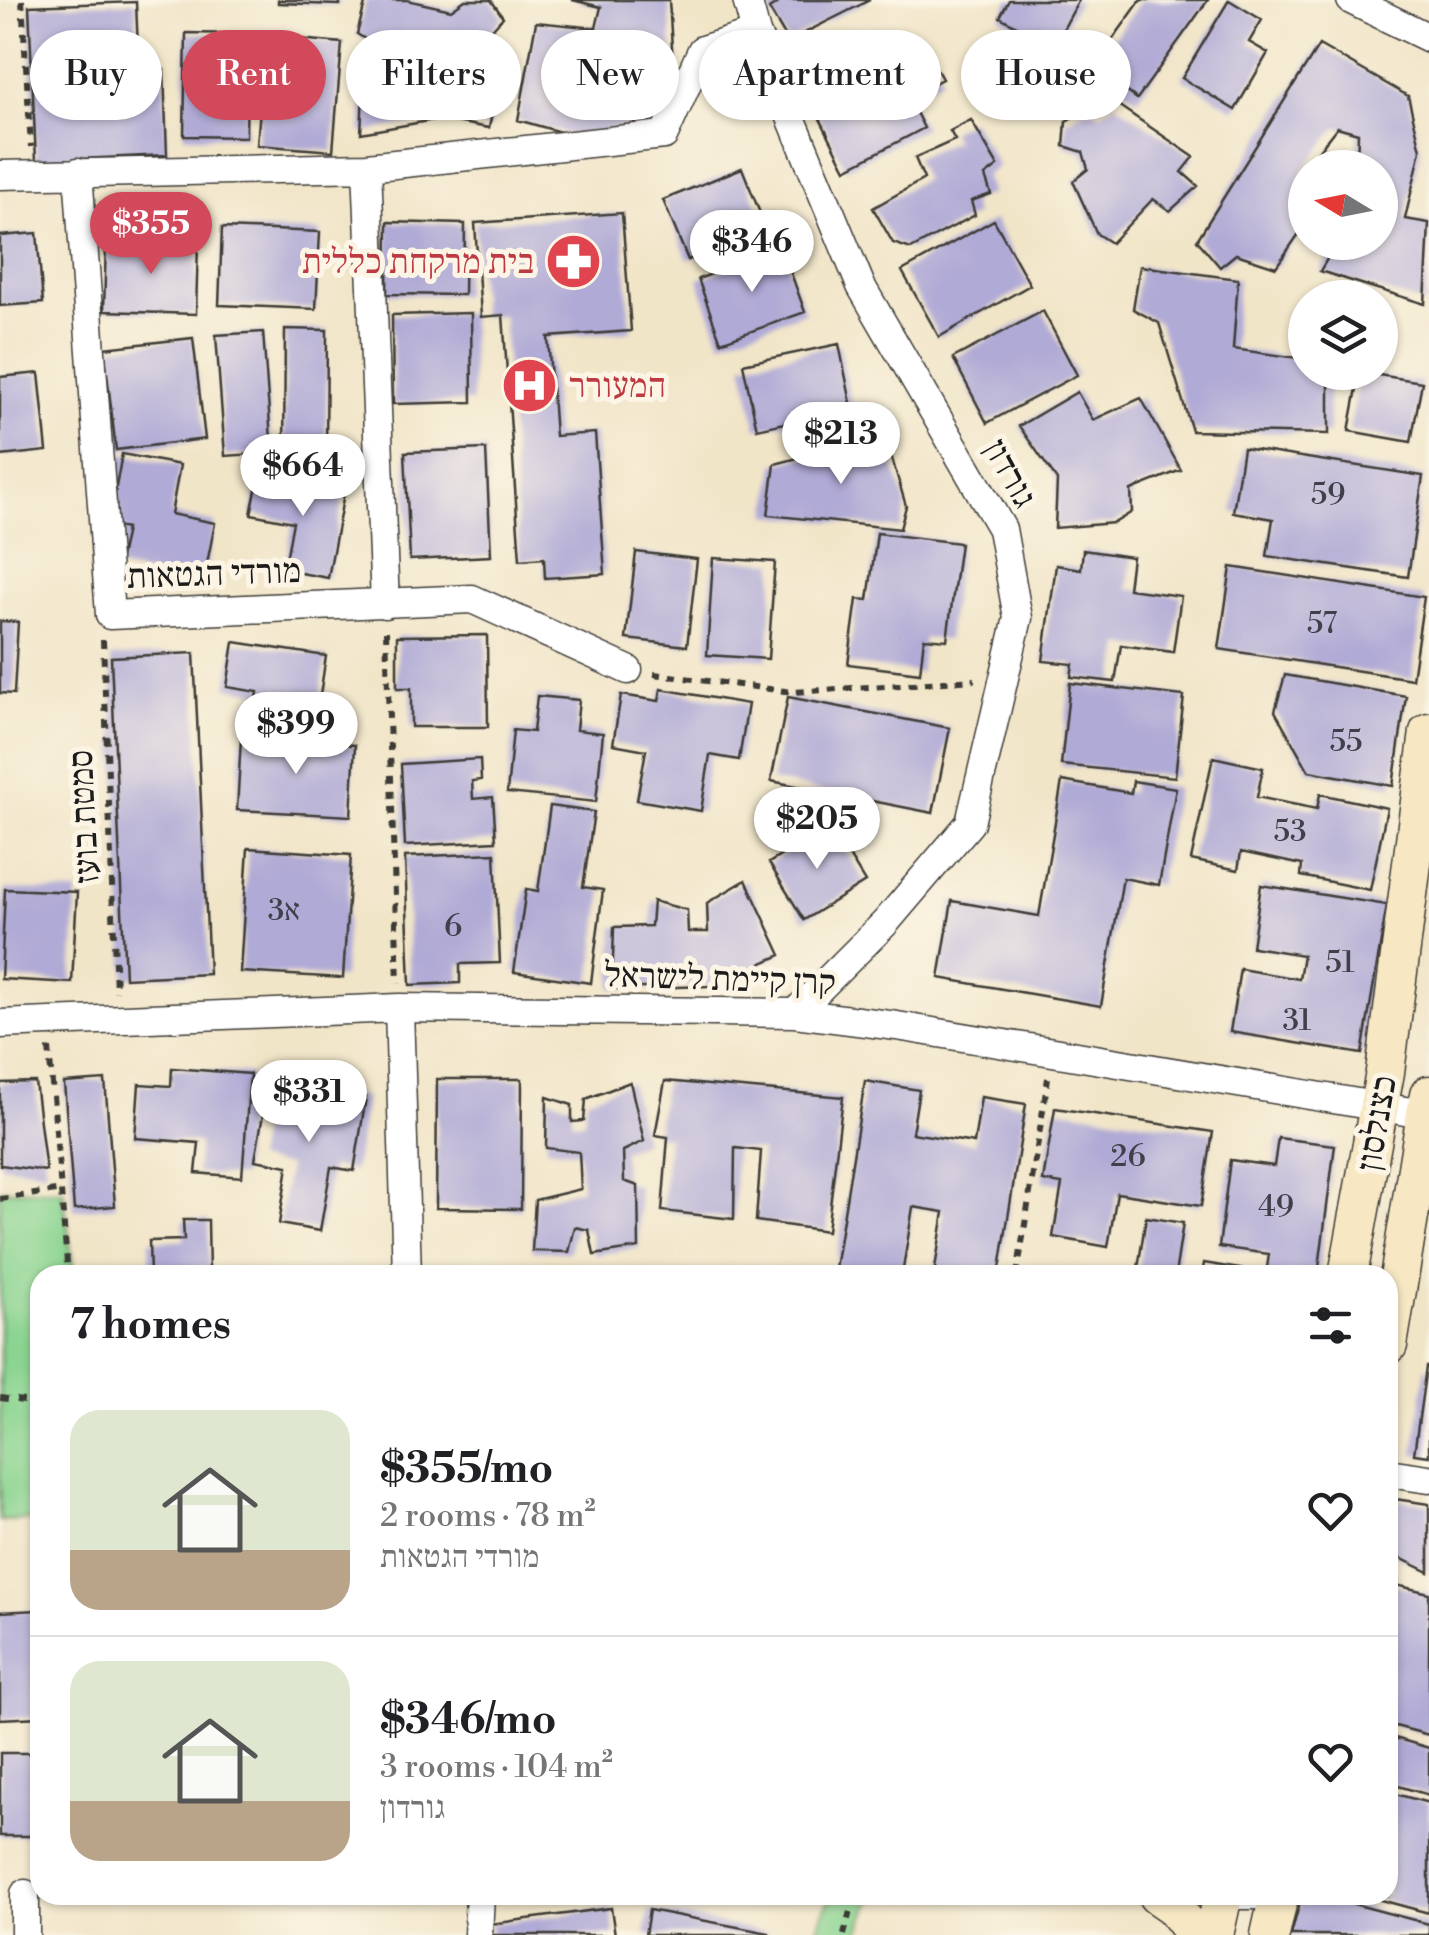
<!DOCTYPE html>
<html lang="en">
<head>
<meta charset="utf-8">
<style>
	body { margin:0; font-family:"Libre Bodoni","Frank Ruhl Libre",serif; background:#f2f2f2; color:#202124; height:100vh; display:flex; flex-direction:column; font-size:38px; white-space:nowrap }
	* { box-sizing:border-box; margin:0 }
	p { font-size:32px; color:#757577 }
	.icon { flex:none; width:55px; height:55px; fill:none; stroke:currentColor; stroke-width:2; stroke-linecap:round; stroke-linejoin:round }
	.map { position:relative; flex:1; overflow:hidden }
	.side { position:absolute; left:30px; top:1265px; width:1368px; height:640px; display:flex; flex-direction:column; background:#fff; border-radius:30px; box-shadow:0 2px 8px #0004 }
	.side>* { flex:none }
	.guide { position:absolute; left:30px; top:30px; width:1370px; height:90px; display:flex; gap:20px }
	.needle { width:65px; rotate:280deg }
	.tools { position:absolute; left:1288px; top:150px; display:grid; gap:20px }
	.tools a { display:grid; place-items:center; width:110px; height:110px; border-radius:50%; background:#fff; box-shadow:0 2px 8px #0004; font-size:50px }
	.price { position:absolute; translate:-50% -85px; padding:0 22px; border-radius:35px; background:#fff; color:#222; font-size:32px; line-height:65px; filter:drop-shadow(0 2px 5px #0008) }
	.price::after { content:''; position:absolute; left:50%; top:60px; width:30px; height:22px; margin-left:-15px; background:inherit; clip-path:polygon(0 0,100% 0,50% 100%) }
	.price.selected { background:#d1495b; color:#fff }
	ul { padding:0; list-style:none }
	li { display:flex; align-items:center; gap:30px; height:250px; padding:0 40px }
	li+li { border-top:2px solid #e0e0e0 }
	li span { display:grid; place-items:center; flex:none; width:280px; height:200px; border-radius:30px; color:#555 }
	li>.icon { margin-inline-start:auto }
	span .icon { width:120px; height:120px; fill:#fffc; stroke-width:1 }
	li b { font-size:42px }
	h2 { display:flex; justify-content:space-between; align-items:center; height:120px; padding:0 40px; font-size:42px }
	.tag { padding:0 35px; border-radius:45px; background:#fff; box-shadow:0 2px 8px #0004; font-size:35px; line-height:90px }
	.tag.selected { background:#d1495b; color:#fff }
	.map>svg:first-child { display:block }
	.green { fill:#8bd491; stroke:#547856; stroke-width:2.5 }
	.building { fill:#b0aad6 }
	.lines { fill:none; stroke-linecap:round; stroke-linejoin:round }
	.street-casing { stroke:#3c3a36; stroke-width:31 }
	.secondary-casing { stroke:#3c3a36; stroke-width:41 }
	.path { stroke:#3c3a36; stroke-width:6; stroke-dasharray:8 8; stroke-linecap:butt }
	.street { stroke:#fff; stroke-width:28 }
	.secondary { stroke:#f7e8c3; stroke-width:38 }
	.labels { text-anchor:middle; stroke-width:10; stroke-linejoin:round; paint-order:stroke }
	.number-label { font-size:30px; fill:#41404a }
	.health-label { font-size:35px; fill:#be3a42; stroke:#fcf5e5; text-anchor:end }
	.street-label { font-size:35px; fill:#1c1c1c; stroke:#fcf5e5 }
</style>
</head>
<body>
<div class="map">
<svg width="1429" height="1935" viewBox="0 0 1429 1935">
	<rect width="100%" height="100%" fill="#fcf5e5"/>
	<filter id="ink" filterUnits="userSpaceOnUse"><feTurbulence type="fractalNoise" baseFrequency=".01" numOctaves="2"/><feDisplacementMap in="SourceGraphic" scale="20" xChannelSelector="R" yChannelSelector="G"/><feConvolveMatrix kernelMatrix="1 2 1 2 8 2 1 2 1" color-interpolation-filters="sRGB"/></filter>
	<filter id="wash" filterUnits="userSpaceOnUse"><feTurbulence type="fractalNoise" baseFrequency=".0048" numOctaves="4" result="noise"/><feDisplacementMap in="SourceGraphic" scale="40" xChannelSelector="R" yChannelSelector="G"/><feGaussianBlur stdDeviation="2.25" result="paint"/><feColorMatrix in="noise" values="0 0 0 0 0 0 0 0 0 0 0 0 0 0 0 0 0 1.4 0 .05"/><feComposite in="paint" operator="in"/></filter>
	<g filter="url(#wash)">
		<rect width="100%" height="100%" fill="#f1e5c8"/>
		<!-- green -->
		<path class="green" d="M0,1190h63l11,85h-34v244l-40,2z
			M831,1895h42l-15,40h-43z"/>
		<g id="blocks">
			<!-- building -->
			<path class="building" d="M278,0h62v5l-62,-2z
				M366,0h41l44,10 14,-10h26l12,17 -23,26 3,39 14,5 -8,41 -50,-9 -78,14 2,-41 27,-6 -1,-32 -32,-20z
				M572,0h97l4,64 -40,61 -55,12 -60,-17 18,-98 60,6 5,-21z
				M783,0h87l-82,41 -19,-32z
				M1009,0h70l-25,46 -54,-29z
				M1141,0h67l-71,99 -33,-24 12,-17 -11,-8z
				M1229,0l33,20 -13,22 19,11 -33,57 -53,-32z
				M136,2l2,48 -46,2 1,41 29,-1 -1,-20 43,-2 3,85 -131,6 -7,-155z
				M186,33l62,1 -2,103 -62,-1z
				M266,36l76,7 -9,108 -76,-6z
				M923,44l19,35 -34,18 16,31 -78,41 -47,-91 58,-30 13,24z
				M1319,45l89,51 13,54 -16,69 24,4 -4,81 -105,-33 17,-29h43v-74h-23l1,-35 -21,-6 -32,41 -6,14 6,7v36l-29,42 -40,-13 -16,13 -23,-27z
				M1115,103l79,54 -12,15 16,14 -28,25 -17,-12 -42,44 -14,-9 -24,-53 15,-12 -5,-17 -19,-6 2,-25 24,-14 11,7z
				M971,120l27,46 -13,10 6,18 -20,7 4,14 -64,34 -18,-6 -20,-35 51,-29 -9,-21 40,-18 -5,-9z
				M742,168l24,60 -78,32 -25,-60z
				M622,213l9,118 -83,6 7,99 40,-3 10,141 -60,4 -1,-20 -24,2 -17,-245 -22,2 -6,-94z
				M994,220l36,65 -91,52 -37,-66z
				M388,222l77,2 -1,71 -77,-1z
				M222,228l98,4 -4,77 -97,-4z
				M37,233l6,70 -43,3v-70z
				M106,241l92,2 -2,71 -92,-3z
				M782,248l23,64 -84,30 -23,-63z
				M1140,266l98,13 -5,70 72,10v13h24v62l-137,-3 -33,-108 -26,-14z
				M1043,311l34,64 -90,48 -34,-65z
				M471,313l1,89 -79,2 -1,-89z
				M285,329l42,1 -1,126h-42z
				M263,332l9,121 -47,3 -9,-121z
				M193,338l12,101 -89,11 -12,-102z
				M839,344l13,64 -95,21 -14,-65z
				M1360,372l62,10 -11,60 -62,-11z
				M39,373l8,78 -47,5v-79z
				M1077,392l16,28 48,-22 40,72 -50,20 1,22 -18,11 -59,5 2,-48 -38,-54z
				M885,435l21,71 -6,23 -132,-14 7,-51z
				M1243,448l180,28 -15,101 -141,-21 6,-37 -40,-7z
				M486,449l5,107 -81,4 -5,-108z
				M122,454l58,11 -9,49 44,9 -12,61 -85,-16 8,-39 -17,-4z
				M260,471l85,17 -17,90 -44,-8 9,-48 -42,-8z
				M877,533l83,10 -13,97 -23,-2 -4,35 -72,-9 9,-65 11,1z
				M1083,550l49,7 -4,32 53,7 -8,56 -52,-7 -6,37 -44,-5 2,-13 -30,-3 13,-96 25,4z
				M636,552l61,7 -10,87 -61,-7z
				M713,558l62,4 -7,97 -61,-4z
				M1231,567l193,30 -12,82 -193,-30z
				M0,621l18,1 -4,72 -14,-1z
				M487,635l1,92h-77v-39h-14v-52z
				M234,642l92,14 -11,72 -61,-10 4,-26 -31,-5z
				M194,653l15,321 -84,4 -14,-321z
				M1285,675l121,21 -13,90 -84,-15 -34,-60z
				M1070,683l114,13 -9,81 -114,-12z
				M661,689l87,15 -9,56 -29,-5 -9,56 -64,-11 9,-50 -33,-6 8,-49 38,6z
				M537,696l42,4 -3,30 27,3 -7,69 -89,-9 6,-63 20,2z
				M788,697l162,31 -17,85 -162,-32z
				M241,738l114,7 -4,71 -114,-6z
				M1213,757l50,11 -6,29 60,12 3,-15 67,14 -17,82 -69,-14 1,-11 -61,-13 -3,18 -47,-10z
				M480,759l1,21 -9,1 1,18 20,-2 3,44 -91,5 -4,-82z
				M1062,781l69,12 2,-12 43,7 -17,97 -36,-7 -22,128 -162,-28 13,-77 87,15z
				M550,806l44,6 -11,75 20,3 -12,93 -77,-11 12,-83 12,2z
				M830,825l35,57 -61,38 -35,-57z
				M248,848l103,7 -8,123 -103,-6z
				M495,853l5,110 -40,1v19l-50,2 -5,-128z
				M746,880l35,75 -72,31 -97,3 2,-62 37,-1 2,-25 34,9 1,22h20l-1,-29z
				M1261,885l126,20 -25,149 -132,-22 10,-63 59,10 4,-24 -51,-8z
				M5,889l72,3 -5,91 -71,-4z
				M172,1068l78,6 -8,103 -46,-4 3,-30 -64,-5 4,-54 32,2z
				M437,1079h85l-1,130 -85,-1z
				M105,1080l10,126 -41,4 -10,-127z
				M269,1080l97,17 -12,74 -23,-4 -11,64 -41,-7 9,-58 -33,-6z
				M665,1081l178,16 -16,134 -71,-10 5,-70 -26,-3 -1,71 -72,-8 6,-74 -13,-2z
				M865,1081l54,9 -7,43 62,10 7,-46 45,7 -27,171h-65l10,-63 -31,-5 -11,68h-68z
				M35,1082l11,89 -46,-6v-82z
				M630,1082l14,59 -21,10 1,30 14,5 1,62 -45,7 -5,-25 -14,-3 -6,25 -37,-1 3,-51 46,-11 -2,-37 -33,-4 1,-51 25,8v17l12,-1 2,-22z
				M1055,1108l158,24 -12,74 -84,-13 -9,54 -55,-10 9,-53 -19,-3z
				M1278,1138l57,7 -17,130h-52l3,-21 -50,-7 11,-87 44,6z
				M1146,1217l37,6 -8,52h-38z
				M183,1220h25l1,55h-59l-1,-34 35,-1z
				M1204,1263l54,9v3h-56z
				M1426,1367h3v89l-15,-2z
				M1395,1499l34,5v68l-41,-20z
				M1388,1583l41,10v142l-41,-11z
				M38,1610l2,107 -40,2v-107z
				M1388,1736l41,12v47l-41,-12z
				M0,1753h40v83h-40z
				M1388,1792l41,11v110l-63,-17 22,-1z
				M1302,1895h18l109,29v11h-138z
				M611,1908l4,27h-123l-2,-11z
				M649,1910l120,23v2h-124z"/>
		</g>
	</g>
	<g filter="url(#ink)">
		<use href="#blocks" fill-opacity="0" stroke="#3c3a36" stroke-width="2.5"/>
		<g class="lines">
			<defs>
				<path id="street" d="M747,0l9,33 105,253 141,243 16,89 -48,205 -85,100 -90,90
					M1351,0l78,38
					M367,167l18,437
					M78,172l32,443 362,-16 156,71
					M0,175l367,-8 297,-32 38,-85 54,-17
					M399,1008l8,267
					M0,1024l399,-16 396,5 102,13 532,89
					M1388,1473l41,6
					M25,1894v41
					M1214,1895h43
					M478,1935l2,-40"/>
				<path id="secondary" d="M1348,1275l37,-203 44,-340
					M1388,1345l41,-250
					M1157,1895l16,11 22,29
					M1214,1935l9,-40
					M1270,1935l9,-40"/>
			</defs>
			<!-- street casing -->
			<use href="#street" class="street-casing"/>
			<!-- secondary casing -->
			<use href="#secondary" class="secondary-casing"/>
			<!-- path -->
			<path class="path" d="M22,0l9,147
				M386,631l12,352
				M103,640l13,352
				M654,674l139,18 182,-12
				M49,1048l19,227
				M0,1199l63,-9
				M1017,1275l31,-197
				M0,1398l40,5
				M844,1935l10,-40"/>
			<!-- street -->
			<use href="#street" class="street"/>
			<!-- secondary -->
			<use href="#secondary" class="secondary"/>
		</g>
	</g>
	<!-- icons -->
	<defs>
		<symbol id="pharmacy-disc" viewBox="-11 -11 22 22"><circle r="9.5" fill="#e0444e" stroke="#fcf5e5"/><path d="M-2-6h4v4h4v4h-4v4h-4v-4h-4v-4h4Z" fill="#fff"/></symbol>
		<symbol id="hospital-disc" viewBox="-11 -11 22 22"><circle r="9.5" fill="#e0444e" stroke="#fcf5e5"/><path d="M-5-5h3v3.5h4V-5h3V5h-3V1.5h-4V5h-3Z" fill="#fff"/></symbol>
	</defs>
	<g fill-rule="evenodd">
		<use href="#pharmacy-disc" x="542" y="230" width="63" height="63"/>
		<use href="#hospital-disc" x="498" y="354" width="63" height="63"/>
	</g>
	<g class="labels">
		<!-- number labels -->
		<g class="number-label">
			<text x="1328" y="504">59</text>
			<text x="1322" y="633">57</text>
			<text x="1346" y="751">55</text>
			<text x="1290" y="841">53</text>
			<text x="284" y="920">3א</text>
			<text x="453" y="936">6</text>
			<text x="1340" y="972">51</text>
			<text x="1297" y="1030">31</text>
			<text x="1128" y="1166">26</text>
			<text x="1276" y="1216">49</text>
		</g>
		<!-- health labels -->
		<g class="health-label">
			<text x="534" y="273">בית מרקחת כללית</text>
			<text x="569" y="397" text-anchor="start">המעורר</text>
		</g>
		<!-- street labels -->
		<g class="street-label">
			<text transform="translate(1011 473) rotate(61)" y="12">גורדון</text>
			<text transform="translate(214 573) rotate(-2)" y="12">מורדי הגטאות</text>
			<text transform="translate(83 817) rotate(-93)" y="12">סמטת בועז</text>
			<text transform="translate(720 978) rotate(2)" y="12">קרן קיימת לישראל</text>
			<text transform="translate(1376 1123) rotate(-80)" y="12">כצנלסון</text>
		</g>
	</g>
</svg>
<div class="tools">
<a><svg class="needle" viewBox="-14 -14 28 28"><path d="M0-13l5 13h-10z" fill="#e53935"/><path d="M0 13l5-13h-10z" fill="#757577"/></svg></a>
<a><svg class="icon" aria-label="layers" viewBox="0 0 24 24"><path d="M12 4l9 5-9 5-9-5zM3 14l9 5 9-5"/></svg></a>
</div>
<b class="price selected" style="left:151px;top:277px">$355</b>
<b class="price" style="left:752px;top:295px">$346</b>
<b class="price" style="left:841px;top:487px">$213</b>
<b class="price" style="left:303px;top:519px">$664</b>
<b class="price" style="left:296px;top:777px">$399</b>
<b class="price" style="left:817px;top:872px">$205</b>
<b class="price" style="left:309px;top:1145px">$331</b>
<div class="guide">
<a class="tag">Buy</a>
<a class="tag selected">Rent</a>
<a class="tag">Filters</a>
<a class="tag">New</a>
<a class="tag">Apartment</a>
<a class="tag">House</a>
</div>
<section class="side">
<h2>7 homes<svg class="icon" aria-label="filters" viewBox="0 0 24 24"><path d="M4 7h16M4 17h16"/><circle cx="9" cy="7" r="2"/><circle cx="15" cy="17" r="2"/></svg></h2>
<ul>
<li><span style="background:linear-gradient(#dfe7d0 70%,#b9a48a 0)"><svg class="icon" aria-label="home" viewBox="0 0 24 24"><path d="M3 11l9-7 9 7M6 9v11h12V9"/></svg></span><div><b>$355/mo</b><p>2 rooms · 78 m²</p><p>מורדי הגטאות</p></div><svg class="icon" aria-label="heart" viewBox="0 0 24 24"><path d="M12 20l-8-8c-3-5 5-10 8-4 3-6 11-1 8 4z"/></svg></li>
<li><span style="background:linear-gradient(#dfe7d0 70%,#b9a48a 0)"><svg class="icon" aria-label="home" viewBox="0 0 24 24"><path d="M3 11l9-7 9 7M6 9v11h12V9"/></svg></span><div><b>$346/mo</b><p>3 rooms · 104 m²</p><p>גורדון</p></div><svg class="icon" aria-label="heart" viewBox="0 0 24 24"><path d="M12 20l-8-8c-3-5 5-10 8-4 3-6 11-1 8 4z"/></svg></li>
</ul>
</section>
</div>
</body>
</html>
